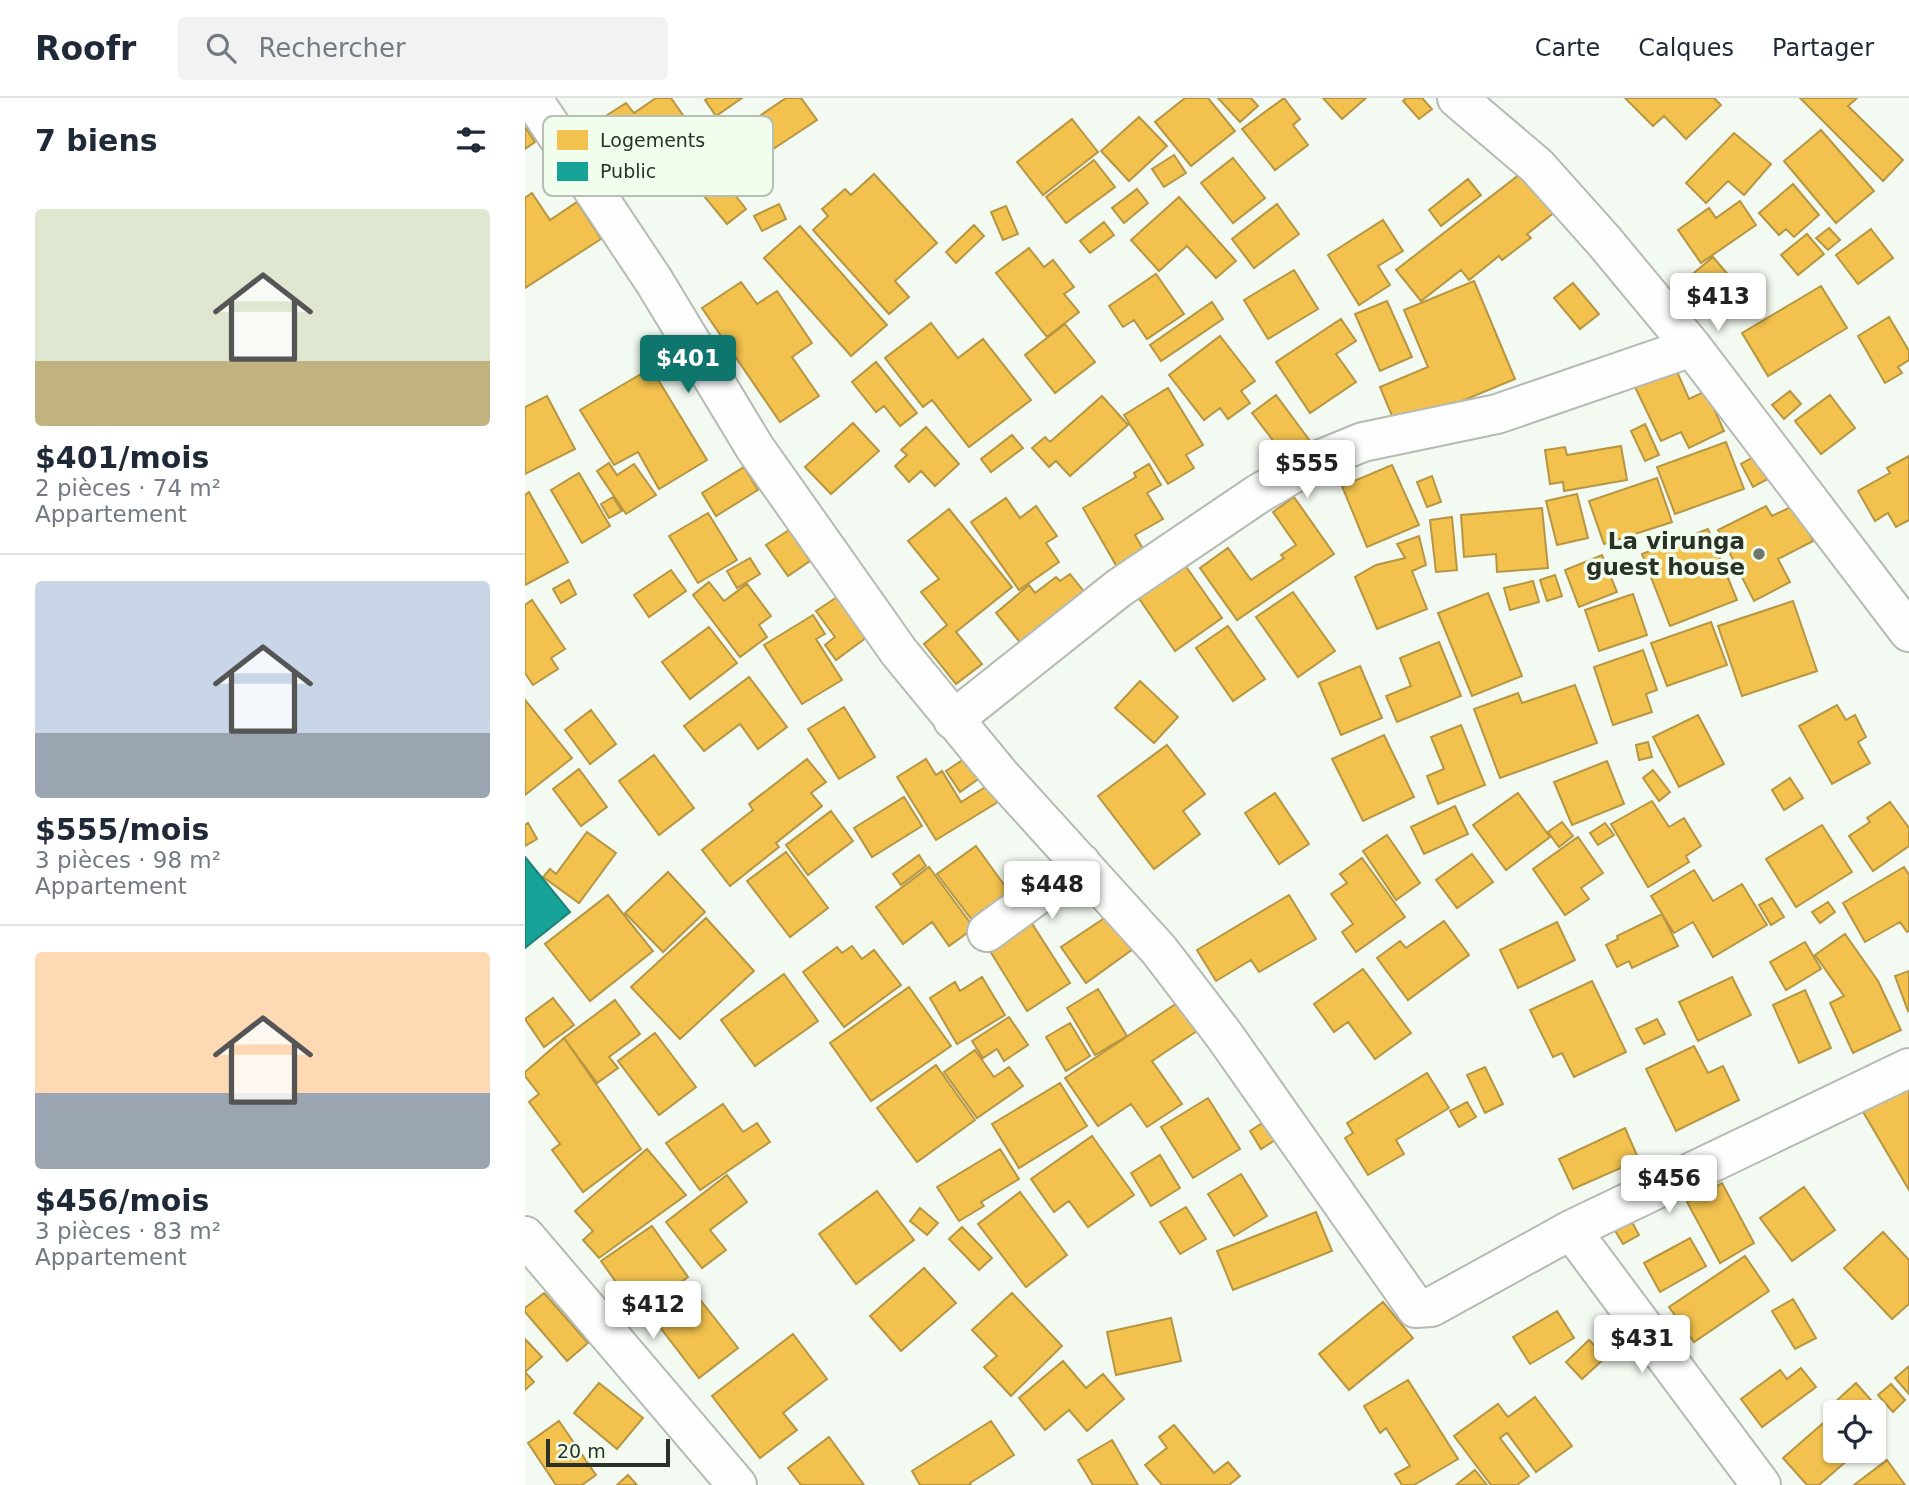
<!DOCTYPE html>
<html lang="fr">
<head>
<meta charset="utf-8">
<style>
	body { margin:0; font-family:"DejaVu Sans",sans-serif; background:#f2f2f3; color:#1f2937; height:100vh; display:flex; flex-direction:column; font-size:26px; white-space:nowrap }
	* { box-sizing:border-box; margin:0 }
	p { font-size:23px; color:#747a83 }
	.icon { flex:none; width:38px; height:38px; fill:none; stroke:currentColor; stroke-width:2; stroke-linecap:round; stroke-linejoin:round }
	.map { position:relative; flex:1; overflow:hidden }
	.drawer { display:flex; flex-direction:column; background:#fff; width:525px }
	.drawer>* { flex:none }
	.fabs { position:absolute; left:1298px; top:1302px; display:grid; gap:14px }
	.fabs a { display:grid; place-items:center; width:63px; height:63px; border-radius:7px; background:#fff; box-shadow:0 2px 5px #0004; font-size:35px }
	.scale { position:absolute; left:21px; bottom:18px; width:124px; box-sizing:border-box; padding-left:7px; border:4px solid #2a3127; border-top:0; font-size:19px; line-height:24px; white-space:nowrap; color:#2a3127; -webkit-text-stroke:5px #f1feed; paint-order:stroke }
	.price { position:absolute; translate:-50% -60px; padding:0 16px; border-radius:7px; background:#fff; color:#222; font-size:23px; line-height:46px; filter:drop-shadow(0 2px 4px #0008) }
	.price::after { content:''; position:absolute; left:50%; top:42px; width:21px; height:16px; margin-left:-10px; background:inherit; clip-path:polygon(0 0,100% 0,50% 100%) }
	.price.on { background:#0f766e; color:#fff }
	ul { padding:0; list-style:none }
	li { display:grid; align-content:center; gap:14px; height:371px; padding:0 35px }
	li+li { border-top:2px solid #e0e1e3 }
	li span { display:grid; place-items:center; height:217px; border-radius:7px; color:#555 }
	li>.icon { margin-inline-start:auto }
	span .icon { width:126px; height:126px; fill:#fffc; stroke-width:1 }
	li b { font-size:30px }
	h2 { display:flex; justify-content:space-between; align-items:center; height:84px; padding:0 35px; font-size:30px }
	header { display:flex; align-items:center; gap:42px; box-sizing:border-box; height:98px; padding:0 35px; background:#fff; border-bottom:2px solid #e0e1e3 }
	header strong { font-size:33px }
	nav { display:flex; gap:38px; margin-inline-start:auto; font-size:24px }
	.search { width:490px; height:63px; background:#f2f2f3; display:flex; align-items:center; gap:18px; box-sizing:border-box; padding:0 24px; border-radius:7px; color:#747a83; font-size:26px }
	main { display:flex; flex:1; min-height:0 }
	.map>svg:first-child { display:block }
	.homes { fill:#f2c14e; stroke:#b69642; stroke-width:2 }
	.public { fill:#17a398; stroke:#1d8176; stroke-width:2 }
	.lines { fill:none; stroke-linecap:round; stroke-linejoin:round }
	.street-casing { stroke:#b5bbb2; stroke-width:42 }
	.street { stroke:#fdfefd; stroke-width:38 }
	.poi-dot { fill:#70776e; stroke:#f1feed; stroke-width:2.5 }
	.labels { text-anchor:middle; stroke-width:7; stroke-linejoin:round; paint-order:stroke }
	.poi-label { font-size:23px; font-weight:bold; fill:#2a3127; stroke:#f1feed; text-anchor:end }
	.key { fill:#f1feed; stroke:#b5c0b2; stroke-width:2 }
	.key-label { font-size:19px; fill:#2a3127 }
</style>
</head>
<body>
<header>
<strong>Roofr</strong>
<div class="search"><svg class="icon" aria-label="search" viewBox="0 0 24 24"><circle cx="10" cy="10" r="6"/><path d="M15 15l6 6"/></svg>Rechercher</div>
<nav><a>Carte</a><a>Calques</a><a>Partager</a></nav>
</header>
<main>
<section class="drawer">
<h2>7 biens<svg class="icon" aria-label="filters" viewBox="0 0 24 24"><path d="M4 7h16M4 17h16"/><circle cx="9" cy="7" r="2"/><circle cx="15" cy="17" r="2"/></svg></h2>
<ul>
<li><span style="background:linear-gradient(#dfe7d0 70%,#c2b280 0)"><svg class="icon" aria-label="home" viewBox="0 0 24 24"><path d="M3 11l9-7 9 7M6 9v11h12V9"/></svg></span><div><b>$401/mois</b><p>2 pièces · 74 m²</p><p>Appartement</p></div></li>
<li><span style="background:linear-gradient(#c9d6e8 70%,#9aa5b1 0)"><svg class="icon" aria-label="home" viewBox="0 0 24 24"><path d="M3 11l9-7 9 7M6 9v11h12V9"/></svg></span><div><b>$555/mois</b><p>3 pièces · 98 m²</p><p>Appartement</p></div></li>
<li><span style="background:linear-gradient(#ffd9b3 65%,#9aa5b1 0)"><svg class="icon" aria-label="home" viewBox="0 0 24 24"><path d="M3 11l9-7 9 7M6 9v11h12V9"/></svg></span><div><b>$456/mois</b><p>3 pièces · 83 m²</p><p>Appartement</p></div></li>
</ul>
</section>
<div class="map">
<svg width="1384" height="1387" viewBox="0 0 1384 1387">
	<rect width="100%" height="100%" fill="#f3faf1"/>
	<!-- homes -->
	<path class="homes" d="M131,0h15l30,43 -18,12 -6,-9 -41,27 -35,-52 25,-16 8,10z
		M183,0h34l-26,18 -11,-16z
		M261,0h15l16,22 -65,43 -19,-29z
		M660,0h23l27,33 -44,35 -36,-44z
		M693,0h33l7,8 -18,16z
		M759,0l16,21 -7,6 15,20 -33,25 -33,-41z
		M798,0h43l-24,21z
		M881,0h16l10,11 -13,10 -16,-18z
		M1100,0h89l7,7 -35,34 -22,-23 -11,10z
		M1275,0h57l-9,8 55,54 -20,21z
		M614,19l28,29 -38,35 -28,-30z
		M547,21l26,33 -55,43 -26,-33z
		M0,29l10,15 -10,7z
		M1296,32l53,61 -38,32 -52,-62z
		M1209,35l37,31 -27,31 -16,-14 -22,22 -20,-20z
		M205,49l18,23 -20,16 18,23 -19,15 -37,-45z
		M649,57l12,18 -22,14 -12,-18z
		M708,60l32,40 -32,25 -32,-40z
		M569,62l21,27 -49,36 -20,-26z
		M999,73l32,40 -29,23 4,4 -29,22 -3,-4 -30,24 -8,-10 -40,31 -25,-31z
		M349,76l63,69 -42,38 14,16 -20,17 -76,-84 15,-14 -6,-7 23,-20 6,6z
		M943,81l13,16 -40,31 -12,-16z
		M1268,86l26,31 -25,22 -8,-8 -7,6 -20,-22z
		M612,91l11,14 -24,20 -12,-15z
		M7,95l18,27 27,-18 24,37 -76,49v-90z
		M654,99l57,64 -20,17 -29,-32 -28,25 -28,-31z
		M1215,103l16,24 -55,38 -23,-33 31,-22 7,10z
		M254,106l7,15 -24,12 -8,-15z
		M752,106l22,30 -45,34 -22,-29z
		M481,108l12,28 -15,6 -12,-28z
		M858,122l20,31 -25,15 12,19 -31,20 -31,-50z
		M579,124l10,13 -24,18 -10,-12z
		M449,127l10,11 -28,27 -10,-11z
		M275,128l87,99 -36,31 -87,-98z
		M1304,130l11,12 -12,10 -12,-12z
		M1346,131l22,29 -35,26 -22,-29z
		M1282,136l17,20 -26,21 -17,-20z
		M504,150l15,19 9,-7 21,27 -10,7 15,18 -32,25 -51,-64z
		M1188,159l22,26 -24,20 -22,-26z
		M769,172l24,39 -50,30 -24,-39z
		M631,176l28,40 -37,25 -13,-19 -11,7 -14,-21z
		M949,183l41,98 -118,49 -17,-41 48,-20 -24,-57z
		M216,184l16,22 20,-13 35,52 -20,14 27,39 -39,26 -78,-114z
		M1048,185l26,31 -19,15 -26,-31z
		M1296,188l26,42 -79,48 -26,-43z
		M862,203l25,56 -32,14 -25,-57z
		M687,204l11,17 -62,42 -11,-16z
		M1364,219l20,34v9l-11,7 4,6 -17,10 -27,-47z
		M816,221l15,22 -20,13 20,28 -46,31 -34,-51z
		M406,225l27,35 25,-19 48,61 -62,47 -37,-47 -9,7 -38,-49z
		M540,226l30,38 -40,31 -30,-38z
		M695,238l35,45 -14,10 9,12 -22,16 -8,-11 -16,12 -35,-45z
		M351,264l41,51 -17,13 -16,-20 -8,6 -24,-30z
		M1150,269l14,32 17,-8 18,40 -35,17 -8,-16 -20,9 -27,-56z
		M126,270l56,92 -48,29 -21,-37 -24,13 -34,-55z
		M643,290l35,57 -17,10 8,13 -26,16 -44,-69z
		M1265,293l11,13 -17,15 -12,-14z
		M751,297l37,50 -40,29 -11,-15 16,-12 -26,-34z
		M1305,297l25,33 -34,26 -26,-33z
		M22,298l28,53 -50,25v-67z
		M577,298l26,29 -58,51 -14,-15 -7,6 -17,-19 13,-11 5,5z
		M328,325l26,28 -48,43 -26,-27z
		M1120,326l14,31 -14,6 -14,-30z
		M401,329l33,37 -24,22 -14,-15 -12,11 -14,-16 12,-11 -6,-5z
		M487,337l11,13 -32,24 -10,-13z
		M1201,344l18,47 -69,25 -18,-47z
		M1096,348l6,34 -63,11 -1,-9 -13,2 -5,-34 20,-3 2,8z
		M1237,354l13,23 -22,12 -12,-23z
		M1384,358v64l-13,7 -8,-14 -13,8 -17,-30 32,-18 -3,-5z
		M84,365l8,12 17,-11 22,31 -30,19 -29,-43z
		M624,366l12,21 -14,8 16,26 -28,16 12,21 -27,16 -37,-64 53,-31 -2,-4z
		M867,367l27,60 -52,22 -25,-61z
		M219,369l14,23 -42,26 -14,-23z
		M54,375l31,53 -28,17 -31,-53z
		M907,378l9,26 -14,5 -10,-25z
		M1132,380l15,44 -68,22 -15,-43z
		M4,394l39,70 -43,23v-90z
		M1052,396l11,44 -31,7 -11,-44z
		M88,399l9,14 -13,7 -8,-14z
		M769,399l40,57 -97,66 -37,-52 28,-20 23,32 33,-22 -3,-3 15,-10 -23,-33z
		M481,400l14,20 16,-12 21,30 -11,7 13,19 -40,28 -48,-68z
		M1270,407l18,36 -35,18 12,23 -36,19 -36,-71 48,-24 6,10z
		M1017,410l6,60 -51,4 -1,-18 -32,3 -3,-42z
		M424,411l63,78 -56,45 26,32 -26,20 -32,-40 23,-19 -26,-33 18,-13 -31,-38z
		M183,415l29,47 -39,23 -29,-47z
		M927,419l5,53 -21,2 -6,-52z
		M1183,431l29,71 -67,26 -28,-72z
		M264,432l21,31 -22,15 -22,-31z
		M894,438l7,29 -14,6 15,38 -50,20 -22,-52 21,-12 29,-7 -8,-14z
		M1077,457l15,37 -38,15 -14,-37z
		M225,460l10,16 -23,14 -10,-17z
		M660,467l37,53 -47,33 -37,-54z
		M146,472l15,21 -37,26 -15,-22z
		M545,476l16,20 -63,52 -27,-33 33,-28 6,8 21,-16 4,4z
		M1030,477l7,21 -15,5 -7,-21z
		M44,482l7,14 -15,9 -8,-14z
		M1008,483l6,21 -29,8 -6,-22z
		M184,484l15,19 23,-17 24,32 -12,9 8,12 -27,20 -47,-62z
		M768,494l42,59 -37,26 -42,-60z
		M963,495l34,83 -50,20 -34,-83z
		M1108,496l14,41 -48,16 -14,-41z
		M312,499l30,40 -31,23 -11,-15 10,-8 -19,-26z
		M7,502l33,49 -14,9 7,11 -25,16 -8,-12v-68z
		M1268,503l24,70 -75,25 -24,-70z
		M288,517l12,19 -9,5 26,41 -40,24 -38,-59z
		M1186,524l16,43 -60,21 -16,-43z
		M703,528l37,53 -32,22 -37,-53z
		M184,529l28,36 -47,36 -28,-37z
		M914,544l22,54 -64,26 -11,-26 25,-10 -11,-28z
		M1118,552l14,40 -11,4 6,18 -39,13 -19,-58z
		M835,568l22,52 -41,17 -22,-52z
		M224,579l38,50 -29,22 -18,-25 -36,27 -20,-25z
		M615,583l38,36 -24,26 -39,-35z
		M1050,587l22,58 -97,35 -26,-69 44,-16 4,10z
		M0,602l47,58 -47,37z
		M1312,607l9,15 9,-5 11,22 -8,5 12,21 -38,21 -33,-58z
		M319,609l31,50 -36,22 -31,-50z
		M66,612l25,34 -26,20 -25,-34z
		M1173,617l26,49 -45,23 -26,-50z
		M936,627l24,60 -47,19 -11,-28 17,-7 -13,-32z
		M859,637l30,62 -51,24 -31,-62z
		M1123,644l4,15 -13,3 -3,-15z
		M642,647l38,49 -22,17 17,23 -46,35 -56,-73z
		M129,657l40,53 -35,27 -40,-54z
		M445,657l14,20 -24,17 -14,-21z
		M282,661l19,23 -15,11 11,13 -46,37 3,4 -49,39 -28,-36 51,-40 -4,-6z
		M401,661l10,16 6,-4 19,31 26,-16 11,16 -62,38 -39,-63z
		M1082,663l17,43 -52,21 -18,-43z
		M54,671l28,38 -26,19 -28,-37z
		M1128,672l17,22 -11,9 -16,-23z
		M1265,680l13,20 -19,12 -12,-20z
		M750,695l34,51 -30,20 -34,-51z
		M993,695l32,44 -44,33 -33,-45z
		M379,699l18,29 -50,31 -18,-29z
		M1127,703l17,26 15,-9 17,28 -15,10 3,6 -41,25 -37,-63z
		M1365,704l19,26v18l-36,25 -24,-35 21,-14 -3,-4z
		M930,708l13,28 -44,20 -13,-27z
		M306,713l22,30 -45,34 -22,-30z
		M1037,724l11,14 -14,11 -11,-15z
		M3,725l9,16 -12,7v-21z
		M1080,725l9,12 -16,10 -8,-12z
		M1297,727l30,47 -56,35 -30,-48z
		M62,734l29,21 -37,50 -36,-26 7,-8 6,5z
		M862,737l33,48 -24,17 -33,-49z
		M1053,739l25,36 -22,15 8,11 -24,16 -32,-46z
		M451,748l34,47 -38,27 -35,-46z
		M261,754l42,56 -38,29 -43,-56z
		M947,756l21,28 -36,26 -21,-28z
		M394,757l7,11 -25,19 -8,-11z
		M837,760l43,59 -49,35 -14,-20 11,-8 -22,-30 16,-11 -7,-9z
		M404,769l45,61 -25,18 -17,-24 -29,22 -27,-37z
		M1379,769l5,8v56l-2,1 -7,-10 -35,20 -22,-39z
		M1169,772l19,31 29,-17 25,41 -54,32 -20,-35 -19,11 -23,-37z
		M143,774l37,40 -42,40 -38,-39z
		M83,797l45,56 -63,50 -45,-57z
		M764,797l27,44 -57,33 -8,-12 -35,21 -19,-31z
		M1247,800l12,19 -13,8 -12,-20z
		M1303,804l7,10 -15,11 -8,-11z
		M499,813l46,72 -43,28 -45,-73z
		M1137,816l16,32 -46,22 -3,-7 -12,6 -11,-22 12,-6 -1,-3z
		M584,817l24,34 -47,34 -25,-36z
		M181,820l48,53 -74,68 -49,-52z
		M919,823l25,34 -61,45 -31,-42 23,-17 6,7z
		M1032,824l18,38 -57,28 -18,-38z
		M1320,836l33,47 23,49 -48,23 -23,-50 14,-7 -29,-41z
		M1280,844l16,27 -35,21 -16,-28z
		M327,848l10,13 12,-9 27,35 -57,42 -41,-55 34,-25 5,6z
		M838,871l48,64 -36,26 -27,-37 -14,10 -20,-28z
		M1384,873v39l-1,1 -13,-35z
		M259,876l34,47 -63,45 -34,-46z
		M457,879l23,38 -48,29 -27,-46 25,-16 5,9z
		M1207,879l19,38 -53,26 -19,-39z
		M1067,883l34,71 -52,25 -12,-24 -9,4 -23,-47z
		M384,889l42,59 -80,55 -41,-58z
		M573,891l29,47 -32,19 -28,-47z
		M1280,892l26,58 -32,15 -26,-58z
		M28,900l21,27 -30,22 -19,-28z
		M658,901l20,28 -51,34 30,43 -35,23 -16,-23 -33,22 -33,-48z
		M90,902l25,34 -31,23 9,11 -21,15 -33,-45z
		M484,919l19,28 -24,16 -7,-12 -14,9 -11,-17z
		M1132,921l8,15 -21,10 -8,-15z
		M545,925l20,33 -24,15 -20,-34z
		M130,935l41,54 -37,28 -41,-54z
		M39,940l77,111 -58,43 -31,-42 8,-6 -31,-42 10,-8 -14,-18v-4z
		M1169,948l14,27 15,-7 16,34 -63,31 -30,-62z
		M450,952l19,27 15,-10 14,19 -46,32 -33,-46z
		M411,967l39,55 -58,42 -40,-54z
		M960,969l18,37 -18,9 -18,-38z
		M902,975l22,35 -53,32 8,14 -36,21 -23,-37 8,-5 -6,-10z
		M535,985l27,43 -68,42 -27,-44z
		M1384,985v107l-47,-80z
		M683,1000l32,51 -47,29 -32,-51z
		M942,1004l9,15 -17,10 -9,-16z
		M198,1006l20,28 14,-9 13,19 -70,48 -34,-47z
		M742,1022l10,19 -16,10 -11,-18z
		M1100,1030l14,32 -66,29 -14,-30z
		M567,1038l42,59 -46,32 -19,-26 -15,11 -23,-33z
		M122,1051l39,46 -87,63 -16,-18 10,-9 -18,-20z
		M475,1051l19,30 -38,23 3,4 -25,15 -22,-34z
		M635,1057l20,33 -29,18 -20,-33z
		M716,1076l26,42 -33,20 -26,-42z
		M202,1077l20,27 -37,28 16,20 -24,18 -36,-46z
		M1197,1085l32,60 -34,20 -33,-61z
		M1279,1089l31,43 -43,31 -32,-43z
		M352,1093l37,49 -58,44 -37,-50z
		M495,1094l47,63 -41,32 -48,-63z
		M661,1109l20,32 -26,15 -20,-32z
		M395,1110l18,15 -11,12 -17,-14z
		M791,1114l16,39 -99,39 -16,-39z
		M1106,1122l8,15 -16,9 -9,-15z
		M127,1128l36,51 -50,36 -37,-52z
		M437,1129l30,31 -13,12 -30,-31z
		M1358,1134l26,28v44l-17,15 -48,-51z
		M1165,1140l16,28 -46,26 -16,-29z
		M1220,1158l24,35 -75,51 -25,-35z
		M399,1170l32,35 -55,48 -31,-35z
		M19,1195l44,50 -21,18 -42,-49v-4z
		M487,1195l50,53 -51,50 -27,-29 13,-11 -25,-26z
		M173,1199l40,51 -39,30 -40,-52z
		M1268,1201l23,39 -21,11 -23,-38z
		M858,1204l30,36 -64,52 -30,-36z
		M1032,1213l17,27 -44,26 -17,-27z
		M646,1220l10,43 -65,14 -9,-43z
		M268,1236l34,45 -44,34 14,17 -37,28 -48,-62z
		M0,1241l17,18 -17,15 9,10 -9,8z
		M1064,1242l17,17 -24,22 -16,-17z
		M538,1263l23,27 17,-14 21,25 -37,32 -18,-21 -24,20 -26,-32z
		M1384,1268v28l-14,-16z
		M1276,1270l15,19 -54,40 -21,-28 39,-29 7,9z
		M883,1282l50,79 -44,26h-12l-7,-11 15,-8 -24,-38 -6,5 -16,-27z
		M74,1285l44,35 -26,31 -43,-36z
		M1331,1285l28,32 -10,9v-12h-31l-8,-10z
		M1366,1286l14,16 -12,12 -15,-17z
		M1010,1299l37,49 -36,26 -29,-39 -7,5 29,38 -12,9h-26l-37,-49 44,-32 10,13z
		M1312,1313l-1,40h22l-39,34h-12l-24,-27z
		M34,1323l37,54 -14,10h-26l-28,-42z
		M466,1323l23,34 -44,28 1,2h-51l-8,-14z
		M649,1327l40,48 14,-11 12,14 -11,9h-67l-17,-20 22,-17 -8,-11z
		M304,1339l35,48h-63l-13,-17z
		M587,1342l26,45h-45l-15,-25z
		M1362,1362l18,25h-51z
		M950,1372l12,15h-31z
		M103,1377l9,10h-20z"/>
	<!-- public -->
	<path class="public" d="M0,759l45,55 -45,36z"/>
	<g class="lines">
		<defs>
			<path id="street" d="M7,0l122,183 101,167 144,204 102,124 158,174 65,85 192,273 15,-1 140,-77 338,-162
				M932,0l80,68 67,75 88,106 217,285
				M428,622l166,-132 139,-94 51,-30 54,-22 134,-28 195,-67
				M462,834l94,-69
				M1046,1132l190,255
				M0,1138l212,249"/>
		</defs>
		<!-- street casing -->
		<use href="#street" class="street-casing"/>
		<!-- street -->
		<use href="#street" class="street"/>
	</g>
	<!-- markers -->
	<circle class="poi-dot" cx="1234" cy="456" r="7"/>
	<g class="labels">
		<!-- poi labels -->
		<g class="poi-label">
			<text x="1220" y="451">La virunga<tspan x="1220" dy="26">guest house</tspan></text>
		</g>
	</g>
	<!-- legend -->
	<rect x="18" y="18" width="230" height="80" rx="10" class="key"/>
	<rect x="32" y="32" width="31" height="20" fill="#f2c14e"/>
	<rect x="32" y="64" width="31" height="19" fill="#17a398"/>
	<g class="key-label">
		<text x="75" y="49">Logements</text>
		<text x="75" y="80">Public</text>
	</g>
</svg>
<div class="fabs">
<a><svg class="icon" aria-label="locate" viewBox="0 0 24 24"><circle cx="12" cy="12" r="6"/><path d="M12 2v4M12 18v4M2 12h4M18 12h4"/></svg></a>
</div>
<div class="scale">20 m</div>
<b class="price" style="left:1193px;top:235px">$413</b>
<b class="price on" style="left:163px;top:297px">$401</b>
<b class="price" style="left:782px;top:402px">$555</b>
<b class="price" style="left:527px;top:823px">$448</b>
<b class="price" style="left:1144px;top:1117px">$456</b>
<b class="price" style="left:128px;top:1243px">$412</b>
<b class="price" style="left:1117px;top:1277px">$431</b>
</div>
</main>
</body>
</html>
